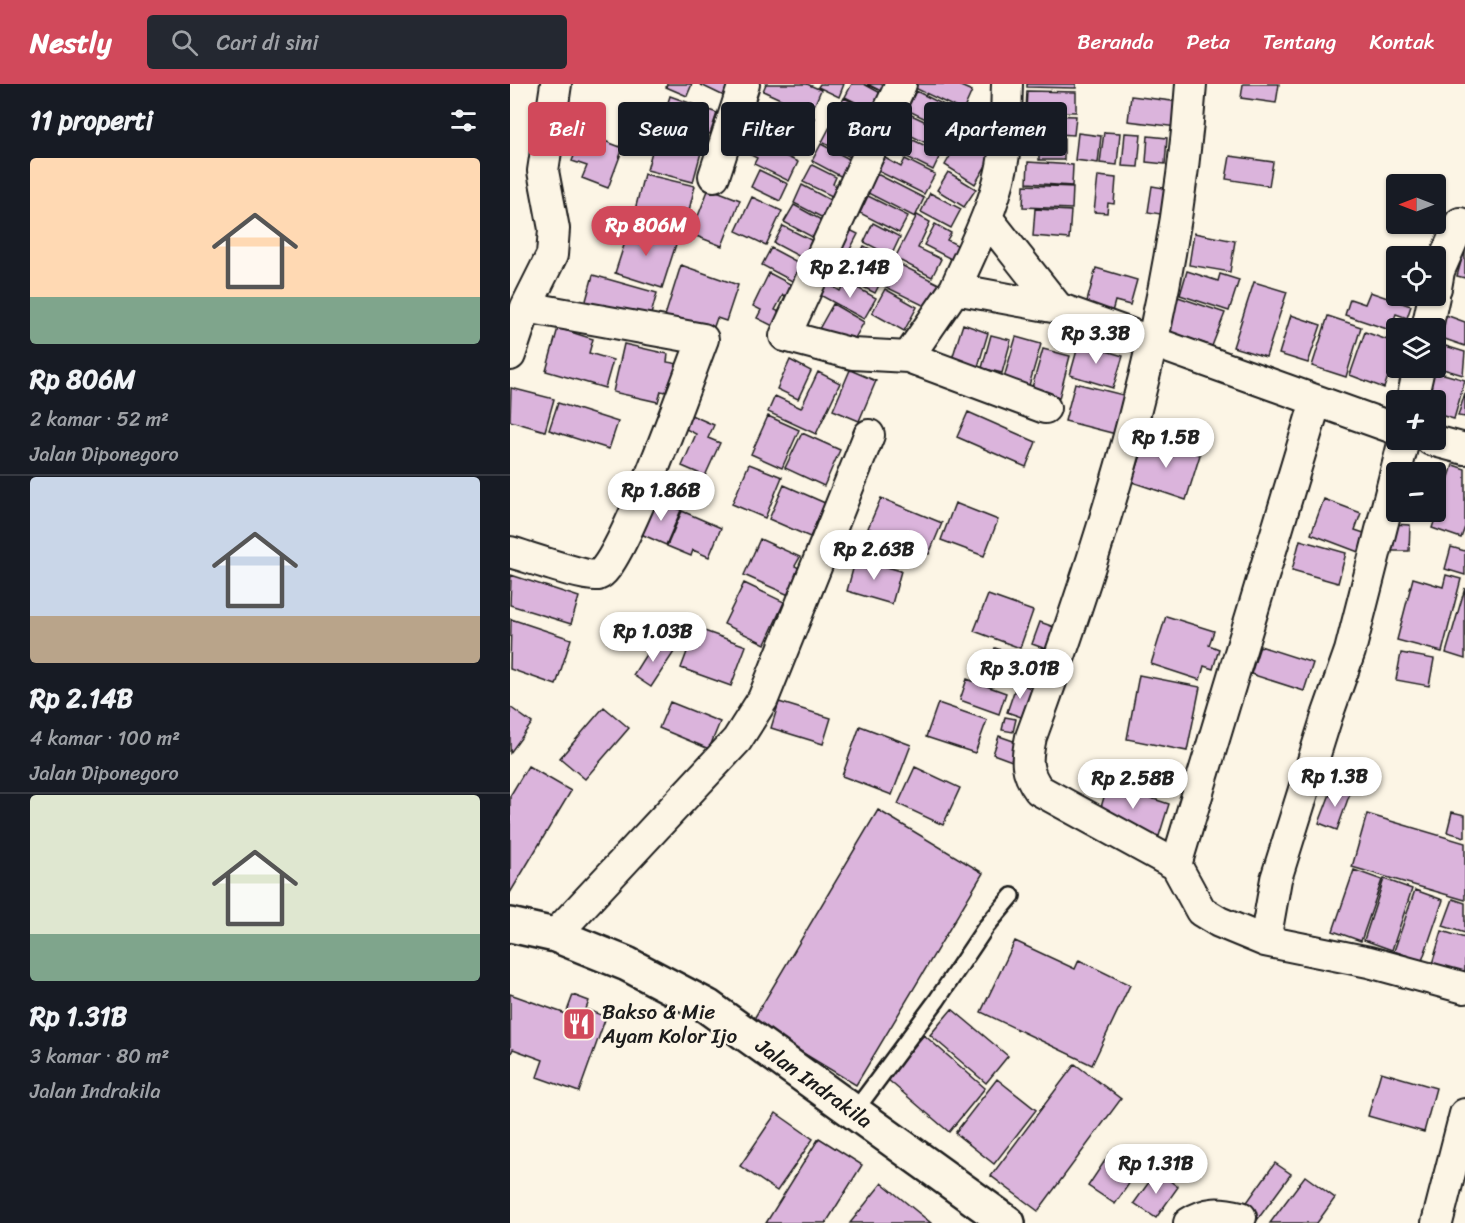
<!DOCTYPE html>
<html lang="id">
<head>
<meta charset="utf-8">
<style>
	body { margin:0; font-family:Sriracha,sans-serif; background:#242831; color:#f1f3f6; height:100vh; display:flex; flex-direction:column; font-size:22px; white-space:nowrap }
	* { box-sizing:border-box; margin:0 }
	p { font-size:20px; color:#9ea1a6 }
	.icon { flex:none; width:33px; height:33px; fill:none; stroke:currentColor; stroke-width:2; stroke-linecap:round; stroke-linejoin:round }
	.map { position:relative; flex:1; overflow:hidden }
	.sheet { display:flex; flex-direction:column; background:#171b24; width:510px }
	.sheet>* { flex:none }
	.guide { position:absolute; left:18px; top:18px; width:570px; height:54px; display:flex; gap:12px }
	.needle { width:39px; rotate:270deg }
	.fabs { position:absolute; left:876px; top:90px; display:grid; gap:12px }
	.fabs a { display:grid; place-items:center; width:60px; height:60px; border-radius:6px; background:#171b24; box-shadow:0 2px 4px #0004; font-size:30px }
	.price { position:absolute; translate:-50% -51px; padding:0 14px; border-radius:21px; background:#fff; color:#222; font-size:20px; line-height:39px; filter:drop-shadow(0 2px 3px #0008) }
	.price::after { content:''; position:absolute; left:50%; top:36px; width:18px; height:14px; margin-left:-9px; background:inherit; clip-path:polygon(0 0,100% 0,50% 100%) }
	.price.selected { background:#d1495b; color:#fff }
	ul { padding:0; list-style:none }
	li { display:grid; align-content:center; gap:12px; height:318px; padding:0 30px }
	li+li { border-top:2px solid #363941 }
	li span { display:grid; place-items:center; height:186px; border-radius:6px; color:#555 }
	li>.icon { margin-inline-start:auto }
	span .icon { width:108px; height:108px; fill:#fffc; stroke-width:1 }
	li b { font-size:26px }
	h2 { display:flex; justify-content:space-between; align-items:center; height:72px; padding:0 30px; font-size:26px }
	.tag { padding:0 21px; border-radius:6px; background:#171b24; box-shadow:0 2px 4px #0004; font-size:21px; line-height:54px }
	.tag.selected { background:#d1495b; color:#fff }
	header { display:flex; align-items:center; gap:36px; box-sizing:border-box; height:84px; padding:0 30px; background:#d1495b; color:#fff }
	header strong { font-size:28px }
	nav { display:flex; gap:33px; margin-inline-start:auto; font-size:21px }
	.search { width:420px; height:54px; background:#242831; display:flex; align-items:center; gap:15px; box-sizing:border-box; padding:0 21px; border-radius:6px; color:#9ea1a6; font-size:22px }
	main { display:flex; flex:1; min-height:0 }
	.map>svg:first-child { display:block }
	.building { fill:#dbb4dc; stroke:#1c1c1c; stroke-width:1.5 }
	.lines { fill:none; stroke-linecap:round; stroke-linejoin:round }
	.lane-casing { stroke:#1c1c1c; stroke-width:20 }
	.street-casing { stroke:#1c1c1c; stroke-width:34 }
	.secondary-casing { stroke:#1c1c1c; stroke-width:38 }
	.lane { stroke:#fcf5e5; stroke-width:15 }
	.street { stroke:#fcf5e5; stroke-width:30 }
	.secondary { stroke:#fcf5e5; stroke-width:33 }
	.labels { text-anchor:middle; stroke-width:5; stroke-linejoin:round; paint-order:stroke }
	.poi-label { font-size:21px; fill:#1c1c1c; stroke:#fcf5e5; text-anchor:start }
	.street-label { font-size:21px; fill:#1c1c1c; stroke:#fcf5e5 }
</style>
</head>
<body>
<header>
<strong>Nestly</strong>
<div class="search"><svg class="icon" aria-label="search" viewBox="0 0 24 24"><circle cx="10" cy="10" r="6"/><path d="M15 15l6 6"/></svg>Cari di sini</div>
<nav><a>Beranda</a><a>Peta</a><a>Tentang</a><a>Kontak</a></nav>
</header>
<main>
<section class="sheet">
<h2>11 properti<svg class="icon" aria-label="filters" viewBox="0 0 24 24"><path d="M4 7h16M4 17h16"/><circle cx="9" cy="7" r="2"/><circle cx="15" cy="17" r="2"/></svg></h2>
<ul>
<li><span style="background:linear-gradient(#ffd9b3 75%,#7fa58c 0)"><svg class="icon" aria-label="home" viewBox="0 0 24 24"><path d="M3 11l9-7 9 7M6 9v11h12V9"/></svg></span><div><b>Rp 806M</b><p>2 kamar · 52 m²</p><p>Jalan Diponegoro</p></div></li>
<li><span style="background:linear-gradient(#c9d6e8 75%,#b9a48a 0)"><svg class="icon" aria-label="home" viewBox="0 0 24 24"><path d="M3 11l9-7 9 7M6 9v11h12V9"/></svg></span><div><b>Rp 2.14B</b><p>4 kamar · 100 m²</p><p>Jalan Diponegoro</p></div></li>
<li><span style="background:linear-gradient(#dfe7d0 75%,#7fa58c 0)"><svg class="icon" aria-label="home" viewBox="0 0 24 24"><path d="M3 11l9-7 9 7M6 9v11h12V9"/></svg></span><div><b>Rp 1.31B</b><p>3 kamar · 80 m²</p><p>Jalan Indrakila</p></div></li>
</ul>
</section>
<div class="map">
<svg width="955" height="1139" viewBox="0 0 955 1139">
	<rect width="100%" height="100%" fill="#fcf5e5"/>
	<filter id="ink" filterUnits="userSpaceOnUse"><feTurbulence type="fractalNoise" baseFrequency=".0167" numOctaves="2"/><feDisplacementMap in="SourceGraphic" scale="12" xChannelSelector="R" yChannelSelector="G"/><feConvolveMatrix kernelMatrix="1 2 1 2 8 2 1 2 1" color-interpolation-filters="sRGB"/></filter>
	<g filter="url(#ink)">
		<!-- building -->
		<path class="building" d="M157,0h25l-5,12 -21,-9z
			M189,0h35l-6,14z
			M256,0h41l14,6 -10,23 -48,-22z
			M310,0h24l-5,13 -21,-10z
			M342,0h12l22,12 -9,17 -32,-16z
			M357,0h25l-5,10z
			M407,0h39l16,7 -9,20 -48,-23z
			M517,0h49v4l-49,-1z
			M733,0h36l-3,19 -35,-5z
			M406,7l46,23 -9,18 -46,-22z
			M517,7l49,1v20l-50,-1z
			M160,12l47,17 -7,21 -13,-4 -3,10 -34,-12z
			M621,12l49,6 -3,25 -49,-6z
			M334,14l34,17 -11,21 -34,-17z
			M268,17l37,17 -8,17 -37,-18z
			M395,28l49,23 -9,17 -48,-23z
			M531,31l35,1 -2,19 -34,-2z
			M246,35l23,11 -9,19 28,13 -9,19 -35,-17 3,-6 -16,-8z
			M323,37l34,17 -11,22 -34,-18z
			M471,37l19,14 -11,16 -19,-13z
			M284,48l12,8 -8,14 -13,-8z
			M594,48l16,1 -3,32 -17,-2z
			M73,49l40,15 -15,40 -26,-10 5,-12 -15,-5z
			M147,49l46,12 -10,37 -46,-12z
			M568,49l23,3 -3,27 -23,-3z
			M615,49l16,1 -3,33 -16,-1z
			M638,52l19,2 -2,26 -19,-2z
			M529,54h25v22h-25z
			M450,55l31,18 -16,27 -30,-19z
			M403,56l28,13 -8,17 -28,-14z
			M311,60l32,17 -9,17 -32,-17z
			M720,72l43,6 -4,24 -43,-7z
			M375,74l16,9 4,-8 30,15 -11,20 -46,-23z
			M518,78l45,3 -1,21 -45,-3z
			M302,81l24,12 -3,7 8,4 -5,10 -33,-16z
			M249,86l29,14 -8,17 -29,-14z
			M438,88l28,17 -12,18 -27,-17z
			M134,90l51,12 -12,49 -51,-13z
			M367,90l47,24 -9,19 -47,-24z
			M588,92l18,2 -2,26 -6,-1 -1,10 -13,-1z
			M292,101l32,17 -9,17 -31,-16z
			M514,101l49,2 -1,22 -49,-2z
			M642,102l24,4 -4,26 -24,-4z
			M199,104l31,12 -18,46 -31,-12z
			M420,109l31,16 -10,19 -30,-16z
			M358,112l40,20 -9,17 -39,-20z
			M242,113l30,14 -16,34 -30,-14z
			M284,121l31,17 -9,17 -32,-17z
			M525,125l36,2 -2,28 -36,-3z
			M407,131l13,7 -12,26 23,11 -9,18 -37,-19z
			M363,139l27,14 -9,19 -27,-14z
			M425,140l16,9 -4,7 14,7 -6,14 -31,-16z
			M273,142l32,16 -9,18 -32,-17z
			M120,143l47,14 -15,47 -47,-15z
			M334,143l14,7 -24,46 -13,-8z
			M684,149l41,8 -5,31 -41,-7z
			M354,162l28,14 -17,33 -28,-14z
			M955,163v31l-8,-2z
			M261,164l32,17 -9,17 -32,-17z
			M385,178l50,25 -12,23 -49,-24z
			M171,181l57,20 -12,36 -9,-3 -5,14 -47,-16z
			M586,184l41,12 -7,25 -15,-4 -3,11 -26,-7z
			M677,187l31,10 2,-7 19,6 -10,31 -49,-16z
			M259,189l27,14 -5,12 -8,-4 -8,15 9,4 -7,14 -20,-10 4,-8 -8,-4z
			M83,191l64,18 -9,32 -64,-17z
			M335,197l31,17 -12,21 -44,-24 7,-12 13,8z
			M744,198l33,10 -21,65 -33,-10z
			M375,205l32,18 -13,24 -32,-18z
			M860,208l41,14 -4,12 -11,-4 -6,16 -45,-15 5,-16 15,5z
			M668,213l47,16 -13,33 -45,-15z
			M323,220l31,18 -14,25 -31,-18z
			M933,230l22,8v24l-29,-10z
			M781,231l30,10 -13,38 -29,-9z
			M818,232l33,11 -15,50 -34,-11z
			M453,240l25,9 -11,37 -26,-8z
			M48,244l35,11 -4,14 24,7 -8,28 -59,-17z
			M855,248l31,11v11l-12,34 -34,-13z
			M481,251l20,5 -9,33 -20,-5z
			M506,253l25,7 -13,45 -25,-8z
			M569,259l44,13 -10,32 -43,-13z
			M114,260l44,10 -1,8 12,2 -6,29 -12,-2 -3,11 -45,-10z
			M929,260l26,8 -2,23 -27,-8z
			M533,265l27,7 -11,42 -28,-7z
			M280,276l21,11 -13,28 -21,-10z
			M340,286l26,11 -17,40 -26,-11z
			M923,287l32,9 -11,39 -18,-5v-14h-11z
			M308,288l22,11 -24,51 -48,-22 7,-16 26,12z
			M565,299l52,13 -11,38 -51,-13z
			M1,304l43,11 -9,32 -35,-10z
			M955,309v24l-7,-1z
			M48,319l60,19 -9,27 -60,-19z
			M458,328l68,30 -10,25 -69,-30z
			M181,331l23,10 -6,13 12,5 -15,33 -23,-10 14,-32 -12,-6z
			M258,332l31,14 -17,38 -31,-14z
			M292,349l38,17 -16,36 -39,-18z
			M637,353l53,18 -14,45 -54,-18z
			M239,380l33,13 -17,41 -33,-14z
			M943,381l12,4v58l-4,11 -29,-10z
			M274,401l41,18 -15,34 -41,-18z
			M371,414l61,25 -13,31 -61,-26z
			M146,415l25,11 -15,35 -25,-11z
			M814,415l37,14 -6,17 12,4 -6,19 -50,-19z
			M445,419l43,17 -14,36 -43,-16z
			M881,426l5,2h29l-2,7z
			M172,427l39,17 -12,29 -16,-7 -2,6 -24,-10z
			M882,440l18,1 -1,26h-18z
			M250,455l40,18 -5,9 8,4 -12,26 -47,-21z
			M790,456l46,13 -8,30 -46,-13z
			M941,463l14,4v24l-20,-6z
			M346,474l45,13 -9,33 -45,-13z
			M1,491l68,22 -8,27 -61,-19z
			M936,491l15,4 -19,73 -45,-12 16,-62 30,9z
			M234,499l40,19 -19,42 -41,-20z
			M955,504v71l-19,-6z
			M478,511l45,16 -13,37 -46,-17z
			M656,532l48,15 -5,14 10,4 -6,20 -9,-3 -4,14 -49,-16z
			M1,535l60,20 -15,46 -46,-16z
			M530,538l14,5 -8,22 -14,-5z
			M186,544l50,18 -15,40 -50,-18z
			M145,556l19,12 -23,35 -18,-12z
			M750,562l53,17 -9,28 -53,-17z
			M485,564l27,9 -7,22 -27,-10z
			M891,569l33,6 -5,27 -33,-6z
			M522,573l11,4 -4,13 -11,-4z
			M629,591l61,12 -13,64 -60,-12z
			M457,595l39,14 -7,21 -39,-14z
			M507,599l17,6 -10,29 -17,-6z
			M160,618l50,20 -11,27 -50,-21z
			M269,618l52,16 -8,26 -52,-16z
			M428,619l49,17 -12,33 -49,-16z
			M0,623l22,16 -22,30z
			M94,623l25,21 -44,51 -25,-21z
			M495,633l11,2 -3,13 -11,-2z
			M350,642l51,19 -19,50 -50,-19z
			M489,652l20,7 -7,18 -19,-7z
			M18,682l43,25 -61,102v-97z
			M405,683l45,21 -17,37 -45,-21z
			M598,700l61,20 -10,32 -61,-19z
			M823,702l17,7 -13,37 -18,-7z
			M368,726l105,63 -127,212 -104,-63z
			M942,728l13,3v22l-18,-5z
			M857,730l98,29v57l-113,-33z
			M844,786l28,10 -21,61 -28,-10z
			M874,795l28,10 -20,61 -28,-10z
			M905,806l28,10 -21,61 -28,-10z
			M943,815l12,4v30l-22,-7z
			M932,847l23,7v35l-33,-9z
			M505,857l60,28 4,-9 51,25 -38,80 -111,-53z
			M0,910l56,20 7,-19 16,6 -3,8 20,8 -27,75 -42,-15 6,-17 -30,-11 -3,7z
			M442,925l56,47 -22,27 -56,-48z
			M414,951l61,53 -36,44 -62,-53z
			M565,980l46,35 -83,112 -47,-35z
			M871,988l55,16 -12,44 -56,-16z
			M487,995l39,31 -42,54 -39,-31z
			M266,1029l37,26 -36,52 -37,-25z
			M309,1054l43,27 -36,58h-60z
			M600,1069l27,19 -22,32 -27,-18z
			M765,1079l16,11 -36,49 -15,-11z
			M647,1087l21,16 -22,31 -22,-15z
			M795,1092l30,22 -18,25h-47z
			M372,1099l49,40h-81z"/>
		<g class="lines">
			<defs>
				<path id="lane" d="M344,1028l83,-112 49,-73 26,-31"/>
				<path id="street" d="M391,0l-116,252 68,18 55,3 47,-68 103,19 338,121
					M681,0c-15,225 -83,443 -160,653 -5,23 -6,34 8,53l137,75 25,46 18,11 46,19
					M204,92l30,-92
					M477,134l71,90
					M926,204l3,-17 21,-48
					M445,205c19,-44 43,-87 49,-135 3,-23 2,-47 3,-70
					M917,244l7,-32
					M0,271l16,-48 26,-52 2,-26 -11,-58 13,-87
					M398,273l137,51
					M902,316l7,-32
					M894,356l-54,211 -23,65 -51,163 -11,62 104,21 96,26
					M921,356l34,9
					M0,468c15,4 77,26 88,23 23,-7 92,-203 105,-236l-177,-32
					M666,781l140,-464
					M45,851l182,-195 26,-41 106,-264
					M679,1139c18,-12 31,-11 52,-6
					M927,1139l28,-109"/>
				<g id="secondary">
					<path id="s1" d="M0,841l45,10 72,29 80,42 301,217"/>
				</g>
			</defs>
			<!-- lane casing -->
			<use href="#lane" class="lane-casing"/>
			<!-- street casing -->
			<use href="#street" class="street-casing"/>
			<!-- secondary casing -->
			<use href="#secondary" class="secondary-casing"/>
			<!-- lane -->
			<use href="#lane" class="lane"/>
			<!-- street -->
			<use href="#street" class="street"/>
			<!-- secondary -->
			<use href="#secondary" class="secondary"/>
		</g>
	</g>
	<!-- icons -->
	<defs>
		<symbol id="restaurant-square" viewBox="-11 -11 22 22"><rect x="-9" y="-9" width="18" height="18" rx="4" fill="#d1495b" stroke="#fcf5e5"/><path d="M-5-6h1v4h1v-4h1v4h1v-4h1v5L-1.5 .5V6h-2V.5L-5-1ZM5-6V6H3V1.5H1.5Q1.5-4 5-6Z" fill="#fff"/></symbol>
	</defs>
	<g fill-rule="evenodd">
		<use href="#restaurant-square" x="50" y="921" width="38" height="38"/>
	</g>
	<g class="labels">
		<!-- poi labels -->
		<g class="poi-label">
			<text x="92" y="935">Bakso &amp; Mie<tspan x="92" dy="24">Ayam Kolor Ijo</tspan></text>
		</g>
		<!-- street labels -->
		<g class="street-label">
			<text dy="7" stroke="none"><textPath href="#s1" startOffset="346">Jalan Indrakila</textPath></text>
		</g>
	</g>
</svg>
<div class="fabs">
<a><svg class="needle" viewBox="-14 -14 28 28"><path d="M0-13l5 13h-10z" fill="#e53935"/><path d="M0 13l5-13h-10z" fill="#9ea1a6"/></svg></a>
<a><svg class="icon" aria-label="locate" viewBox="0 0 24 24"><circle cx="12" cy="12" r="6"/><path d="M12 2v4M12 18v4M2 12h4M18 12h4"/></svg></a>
<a><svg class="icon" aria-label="layers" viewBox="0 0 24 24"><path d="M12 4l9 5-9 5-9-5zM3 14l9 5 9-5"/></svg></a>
<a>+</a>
<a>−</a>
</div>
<b class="price selected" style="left:136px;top:173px">Rp 806M</b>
<b class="price" style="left:340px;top:215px">Rp 2.14B</b>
<b class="price" style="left:586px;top:281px">Rp 3.3B</b>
<b class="price" style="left:656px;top:385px">Rp 1.5B</b>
<b class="price" style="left:151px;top:438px">Rp 1.86B</b>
<b class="price" style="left:364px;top:497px">Rp 2.63B</b>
<b class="price" style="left:143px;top:579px">Rp 1.03B</b>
<b class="price" style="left:510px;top:616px">Rp 3.01B</b>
<b class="price" style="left:825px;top:724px">Rp 1.3B</b>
<b class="price" style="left:623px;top:726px">Rp 2.58B</b>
<b class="price" style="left:646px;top:1111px">Rp 1.31B</b>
<div class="guide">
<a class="tag selected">Beli</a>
<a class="tag">Sewa</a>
<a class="tag">Filter</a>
<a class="tag">Baru</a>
<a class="tag">Apartemen</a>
</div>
</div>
</main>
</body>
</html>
